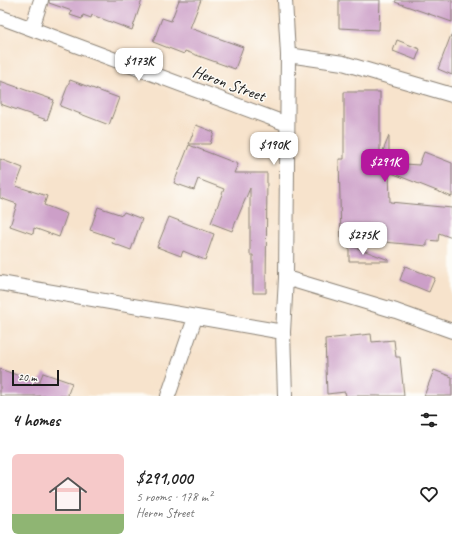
<!DOCTYPE html>
<html lang="en">
<head>
<meta charset="utf-8">
<style>
	body { margin:0; font-family:Caveat,sans-serif; background:#f6f6f6; color:#222; height:100vh; display:flex; flex-direction:column; font-size:15px; white-space:nowrap }
	* { box-sizing:border-box; margin:0 }
	p { font-size:13px; color:#767676 }
	.icon { flex:none; width:22px; height:22px; fill:none; stroke:currentColor; stroke-width:2; stroke-linecap:round; stroke-linejoin:round }
	.map { position:relative; height:396px; overflow:hidden }
	.side { display:flex; flex-direction:column; background:#fff; flex:1 }
	.side>* { flex:none }
	.scale { position:absolute; left:12px; bottom:10px; width:47px; box-sizing:border-box; padding-left:4px; border:2px solid #1c1c1c; border-top:0; font-size:11px; line-height:14px; white-space:nowrap; color:#1c1c1c; -webkit-text-stroke:3px #fdfcf7; paint-order:stroke }
	.price { position:absolute; translate:-50% -34px; padding:0 9px; border-radius:8px; background:#fff; color:#222; font-size:13px; line-height:26px; filter:drop-shadow(0 1px 2px #0008) }
	.price::after { content:''; position:absolute; left:50%; top:24px; width:12px; height:9px; margin-left:-6px; background:inherit; clip-path:polygon(0 0,100% 0,50% 100%) }
	.price.selected { background:#b5179e; color:#fff }
	ul { padding:0; list-style:none }
	li { display:flex; align-items:center; gap:12px; height:100px; padding:0 12px }
	li+li { border-top:1px solid #e0e0e0 }
	li span { display:grid; place-items:center; flex:none; width:112px; height:80px; border-radius:6px; color:#555 }
	li>.icon { margin-inline-start:auto }
	span .icon { width:48px; height:48px; fill:#fffc; stroke-width:1 }
	li b { font-size:17px }
	h2 { display:flex; justify-content:space-between; align-items:center; height:48px; padding:0 12px; font-size:17px }
	.map>svg:first-child { display:block }
	.building { fill:#cc9fc8 }
	.lines { fill:none; stroke-linecap:round; stroke-linejoin:round }
	.street-casing { stroke:#8a8074; stroke-width:16 }
	.street { stroke:#fff; stroke-width:14 }
	.labels { text-anchor:middle; stroke-width:3; stroke-linejoin:round; paint-order:stroke }
	.street-label { font-size:17px; fill:#1c1c1c; stroke:#fdfcf7 }
</style>
</head>
<body>
<div class="map">
<svg width="452" height="396" viewBox="0 0 452 396">
	<rect width="100%" height="100%" fill="#fdfcf7"/>
	<filter id="ink" filterUnits="userSpaceOnUse"><feTurbulence type="fractalNoise" baseFrequency=".025" numOctaves="2"/><feDisplacementMap in="SourceGraphic" scale="8" xChannelSelector="R" yChannelSelector="G"/><feConvolveMatrix kernelMatrix="1 2 1 2 8 2 1 2 1" color-interpolation-filters="sRGB"/></filter>
	<filter id="wash" filterUnits="userSpaceOnUse"><feTurbulence type="fractalNoise" baseFrequency=".012" numOctaves="4" result="noise"/><feDisplacementMap in="SourceGraphic" scale="16" xChannelSelector="R" yChannelSelector="G"/><feGaussianBlur stdDeviation="0.9" result="paint"/><feColorMatrix in="noise" values="0 0 0 0 0 0 0 0 0 0 0 0 0 0 0 0 0 1.4 0 .05"/><feComposite in="paint" operator="in"/></filter>
	<g filter="url(#wash)">
		<rect width="100%" height="100%" fill="#f7e3cc"/>
		<g id="blocks">
			<!-- building -->
			<path class="building" d="M49,0h93l-10,30 -40,-15 -1,3 -8,-3 -1,4 -12,-4 2,-4 -23,-8z
				M179,0h22l-11,28 53,19 -8,22 -50,-18 -1,3 -31,-12 9,-24 9,3z
				M339,0h41l-1,30 -40,-2z
				M396,0h56v22l-57,-20z
				M451,35h1v40l-14,-6z
				M397,40l23,9 -4,11 -23,-9z
				M70,80l49,18 -10,27 -49,-19z
				M0,81l54,19 -7,20 -47,-16z
				M344,92h36v66l9,-22v27l30,2 5,-13 28,11v34l-63,-25 1,30 62,6v30l-13,-5 -1,8 -11,-1v6l-86,-8 -2,-79h5z
				M196,125l18,7 -4,12h-21z
				M189,145l49,19 -4,9h33l-1,120h-13v-38h-3v-67l-18,43 -21,-8 13,-34 -26,-10 -4,11 -20,-7z
				M0,159l23,9 -7,18 31,10 -3,9 23,9 -8,23 -25,-9 -1,6 -23,-8 7,-22 -17,-6z
				M98,207l24,8 2,-3 18,7 -11,31 -19,-7 2,-5 -24,-8z
				M169,217l45,17 -9,26 -22,-9 -2,5 -24,-9z
				M349,245l40,15v1h-40z
				M405,266l30,12 -6,14 -29,-12z
				M371,334l1,8 22,-2 2,17h4l4,39h-58l-1,-4 -18,2 -2,-55z
				M0,369l39,14 4,-10 29,10 -4,11 1,2h-69z
				M434,370l18,7v19h-28z"/>
		</g>
	</g>
	<g filter="url(#ink)">
		<use href="#blocks" fill-opacity="0" stroke="#8a8074" stroke-width="1"/>
		<g class="lines">
			<defs>
				<path id="street" d="M0,17l287,107
					M32,28l9,-28
					M288,55l55,8 109,32
					M286,278l110,33 56,20
					M0,283l283,49
					M168,396l27,-78
					M285,396l-2,-64 3,-54 2,-223 -3,-55"/>
			</defs>
			<!-- street casing -->
			<use href="#street" class="street-casing"/>
			<!-- street -->
			<use href="#street" class="street"/>
		</g>
	</g>
	<g class="labels">
		<!-- street labels -->
		<g class="street-label">
			<text transform="translate(229 83) rotate(20)" y="6">Heron Street</text>
		</g>
	</g>
</svg>
<div class="scale">20 m</div>
<b class="price" style="left:139px;top:82px">$173K</b>
<b class="price" style="left:274px;top:166px">$190K</b>
<b class="price selected" style="left:385px;top:183px">$291K</b>
<b class="price" style="left:363px;top:256px">$275K</b>
</div>
<section class="side">
<h2>4 homes<svg class="icon" aria-label="filters" viewBox="0 0 24 24"><path d="M4 7h16M4 17h16"/><circle cx="9" cy="7" r="2"/><circle cx="15" cy="17" r="2"/></svg></h2>
<ul>
<li><span style="background:linear-gradient(#f6c9c9 75%,#8fb573 0)"><svg class="icon" aria-label="home" viewBox="0 0 24 24"><path d="M3 11l9-7 9 7M6 9v11h12V9"/></svg></span><div><b>$291,000</b><p>5 rooms · 178 m²</p><p>Heron Street</p></div><svg class="icon" aria-label="heart" viewBox="0 0 24 24"><path d="M12 20l-8-8c-3-5 5-10 8-4 3-6 11-1 8 4z"/></svg></li>
</ul>
</section>
</body>
</html>
